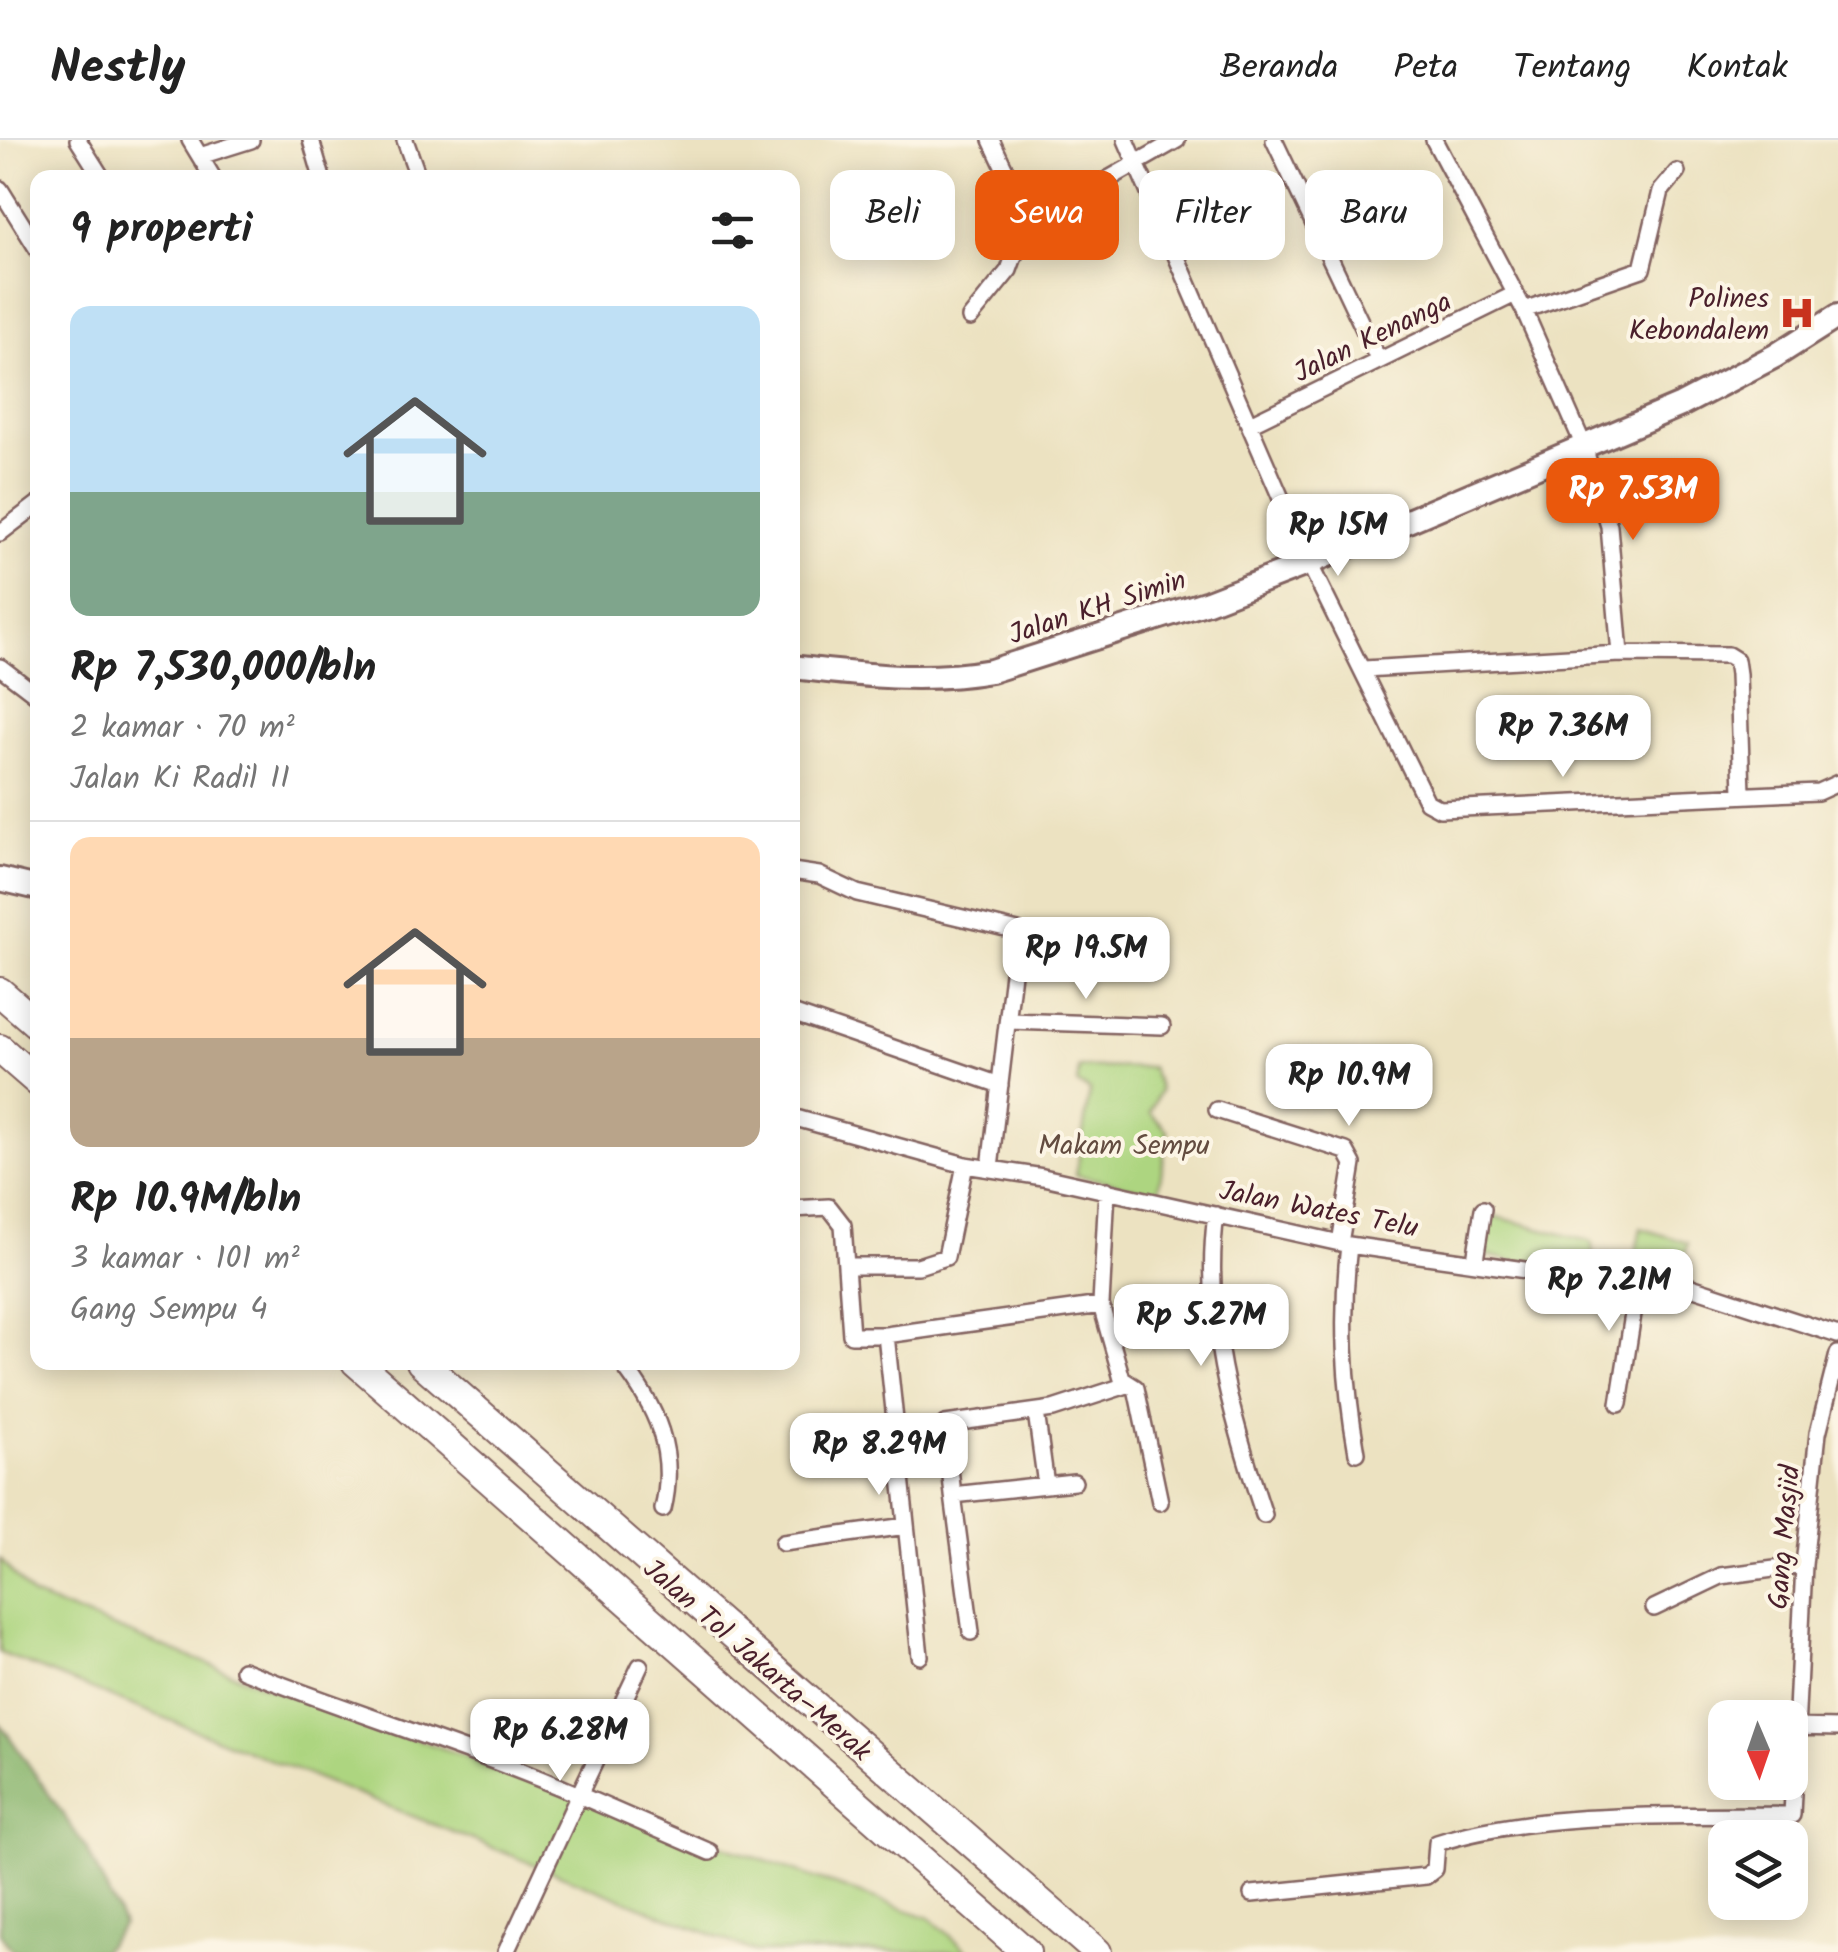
<!DOCTYPE html>
<html lang="id">
<head>
<meta charset="utf-8">
<style>
	body { margin:0; font-family:Kalam,sans-serif; background:#f2f2f2; color:#222; height:100vh; display:flex; flex-direction:column; font-size:38px; white-space:nowrap }
	* { box-sizing:border-box; margin:0 }
	p { font-size:32px; color:#767676 }
	.icon { flex:none; width:55px; height:55px; fill:none; stroke:currentColor; stroke-width:2; stroke-linecap:round; stroke-linejoin:round }
	.map { position:relative; flex:1; overflow:hidden }
	.side { position:absolute; left:30px; top:30px; width:770px; height:1200px; display:flex; flex-direction:column; background:#fff; border-radius:20px; box-shadow:0 5px 25px #0003 }
	.side>* { flex:none }
	.top-card { position:absolute; left:830px; top:30px; width:858px; height:90px; display:flex; gap:20px }
	.needle { width:65px; rotate:178deg }
	.buttons { position:absolute; left:1708px; top:1560px; display:grid; gap:20px }
	.buttons a { display:grid; place-items:center; width:100px; height:100px; border-radius:20px; background:#fff; box-shadow:0 5px 25px #0003; font-size:50px }
	.price { position:absolute; translate:-50% -85px; padding:0 22px; border-radius:20px; background:#fff; color:#222; font-size:32px; line-height:65px; filter:drop-shadow(0 2px 5px #0008) }
	.price::after { content:''; position:absolute; left:50%; top:60px; width:30px; height:22px; margin-left:-15px; background:inherit; clip-path:polygon(0 0,100% 0,50% 100%) }
	.price.selected { background:#ea580c; color:#fff }
	ul { padding:0; list-style:none }
	li { display:grid; align-content:center; gap:20px; height:530px; padding:0 40px }
	li+li { border-top:2px solid #e0e0e0 }
	li span { display:grid; place-items:center; height:310px; border-radius:20px; color:#555 }
	li>.icon { margin-inline-start:auto }
	span .icon { width:180px; height:180px; fill:#fffc; stroke-width:1 }
	li b { font-size:42px }
	h2 { display:flex; justify-content:space-between; align-items:center; height:120px; padding:0 40px; font-size:42px }
	.chip { padding:0 35px; border-radius:20px; background:#fff; box-shadow:0 5px 25px #0003; font-size:35px; line-height:90px }
	.chip.selected { background:#ea580c; color:#fff }
	header { display:flex; align-items:center; gap:60px; box-sizing:border-box; height:140px; padding:0 50px; background:#fff; border-bottom:2px solid #e0e0e0 }
	header strong { font-size:48px }
	nav { display:flex; gap:55px; margin-inline-start:auto; font-size:35px }
	.map>svg:first-child { display:block }
	.green { fill:#add580; stroke:#7c7a56; stroke-width:2.5 }
	.forest { fill:#8ab66e; stroke:#6a6a4c; stroke-width:2.5 }
	.lines { fill:none; stroke-linecap:round; stroke-linejoin:round }
	.street-casing { stroke:#836360; stroke-width:20 }
	.secondary-casing { stroke:#836360; stroke-width:28 }
	.highway-casing { stroke:#836360; stroke-width:32 }
	.street { stroke:#fff; stroke-width:15 }
	.secondary { stroke:#fff; stroke-width:22 }
	.highway { stroke:#fff; stroke-width:28 }
	.labels { text-anchor:middle; stroke-width:8; stroke-linejoin:round; paint-order:stroke }
	.poi-label { font-size:28px; fill:#4a1f2b; stroke:#fcf5e5; text-anchor:end }
	.street-label { font-size:28px; fill:#4a1f2b; stroke:#fcf5e5 }
	.park-label { font-size:28px; fill:#634c40; stroke:#fcf5e5 }
</style>
</head>
<body>
<header>
<strong>Nestly</strong>
<nav><a>Beranda</a><a>Peta</a><a>Tentang</a><a>Kontak</a></nav>
</header>
<div class="map">
<svg width="1838" height="1812" viewBox="0 0 1838 1812">
	<rect width="100%" height="100%" fill="#fcf5e5"/>
	<filter id="ink" filterUnits="userSpaceOnUse"><feTurbulence type="fractalNoise" baseFrequency=".01" numOctaves="2"/><feDisplacementMap in="SourceGraphic" scale="20" xChannelSelector="R" yChannelSelector="G"/><feConvolveMatrix kernelMatrix="1 2 1 2 8 2 1 2 1" color-interpolation-filters="sRGB"/></filter>
	<filter id="wash" filterUnits="userSpaceOnUse"><feTurbulence type="fractalNoise" baseFrequency=".0048" numOctaves="4" result="noise"/><feDisplacementMap in="SourceGraphic" scale="40" xChannelSelector="R" yChannelSelector="G"/><feGaussianBlur stdDeviation="2.25" result="paint"/><feColorMatrix in="noise" values="0 0 0 0 0 0 0 0 0 0 0 0 0 0 0 0 0 1.4 0 .05"/><feComposite in="paint" operator="in"/></filter>
	<g filter="url(#wash)">
		<rect width="100%" height="100%" fill="#ece2c1"/>
		<!-- green -->
		<path class="green" d="M1151,927l9,23 -10,23 18,18 -10,62 -82,-18 14,-85 -13,-6 2,-16z
			M1490,1075l102,27 1,16 42,-3 6,-27 47,15 -9,34 -136,-9 -61,-14z
			M0,1419l32,37 246,95 652,227 39,34h-213l-756,-299z"/>
		<!-- forest -->
		<path class="forest" d="M0,1583l86,125 37,76 -22,28h-88l-13,-19z"/>
	</g>
	<g filter="url(#ink)">
		<g class="lines">
			<defs>
				<path id="street" d="M78,0l24,38
					M190,0l23,38
					M311,0l11,38
					M405,0l10,28
					M991,0l37,78h12l137,-78
					M1126,0l183,423 118,239 13,7 378,-17 20,-9
					M1274,0l104,219
					M1434,0l90,170 59,134 26,82 11,128
					M200,16l51,-16
					M0,49l38,61
					M1524,170l118,-41 19,-78 16,-19
					M970,178l39,-48 19,-52
					M1250,284l265,-130
					M0,393l38,-29
					M0,527l38,29
					M1364,529l256,-15 108,1 8,5 2,14 4,119
					M792,731l27,4 38,18 161,38 -28,237
					M792,873l208,72
					M1009,881l153,5
					M1217,970l129,41 7,13 -13,79
					M792,977l173,48 78,12 306,68 190,27 146,13 153,50
					M792,1069l37,-2 14,18 8,110h35l215,-30
					M1216,1075c-14,102 16,204 48,300
					M1349,1105c-8,72 -5,136 8,208
					M1475,1120l8,-51
					M848,1126h70l28,-9 19,-92
					M886,1195l34,321
					M621,1222c35,44 56,90 42,147
					M1125,1241l11,7 24,114
					M1619,1264l19,-122
					M1036,1272l10,73
					M1074,1342l-121,13 -8,-71 108,-15 71,-23 -23,-81 6,-115
					M953,1355l18,137
					M783,1403l123,-17
					M1654,1468l67,-32 83,-11
					M243,1530c111,44 226,78 336,125l61,-129
					M1795,1587l43,1
					M1252,1754l174,-18 9,-7 2,-26c103,-33 247,-27 355,-28l12,-250 14,-132 20,-79
					M506,1812l73,-157 131,57"/>
				<path id="secondary" d="M792,527c68,8 131,16 199,4l217,-69 101,-39 372,-158 94,-49 63,-40
					M0,739l38,9"/>
				<path id="highway" d="M0,852l38,33
					M0,909l38,33
					M356,1222l670,590
					M421,1222l676,590"/>
			</defs>
			<!-- street casing -->
			<use href="#street" class="street-casing"/>
			<!-- secondary casing -->
			<use href="#secondary" class="secondary-casing"/>
			<!-- highway casing -->
			<use href="#highway" class="highway-casing"/>
			<!-- street -->
			<use href="#street" class="street"/>
			<!-- secondary -->
			<use href="#secondary" class="secondary"/>
			<!-- highway -->
			<use href="#highway" class="highway"/>
		</g>
	</g>
	<!-- icons -->
	<defs>
		<symbol id="hospital-bare" viewBox="-9 -9 18 18"><path d="M-5-5h3v3.5h4V-5h3V5h-3V1.5h-4V5h-3Z" fill="#c8321e" stroke="#fcf5e5" stroke-width="2.5" paint-order="stroke"/></symbol>
	</defs>
	<g fill-rule="evenodd">
		<use href="#hospital-bare" x="1772" y="148" width="50" height="50"/>
	</g>
	<g class="labels">
		<!-- poi labels -->
		<g class="poi-label">
			<text x="1769" y="167">Polines<tspan x="1769" dy="32">Kebondalem</tspan></text>
		</g>
		<!-- street labels -->
		<g class="street-label">
			<text transform="translate(1372 196) rotate(-26)" y="10">Jalan Kenanga</text>
			<text transform="translate(1097 466) rotate(-18)" y="10">Jalan KH Simin</text>
			<text transform="translate(1319 1068) rotate(11)" y="10">Jalan Wates Telu</text>
			<text transform="translate(1783 1397) rotate(-85)" y="10">Gang Masjid</text>
			<text transform="translate(758 1519) rotate(41)" y="10">Jalan Tol Jakarta–Merak</text>
		</g>
		<!-- park labels -->
		<g class="park-label">
			<text x="1124" y="1014">Makam Sempu</text>
		</g>
	</g>
</svg>
<div class="buttons">
<a><svg class="needle" viewBox="-14 -14 28 28"><path d="M0-13l5 13h-10z" fill="#e53935"/><path d="M0 13l5-13h-10z" fill="#767676"/></svg></a>
<a><svg class="icon" aria-label="layers" viewBox="0 0 24 24"><path d="M12 4l9 5-9 5-9-5zM3 14l9 5 9-5"/></svg></a>
</div>
<b class="price selected" style="left:1633px;top:403px">Rp 7.53M</b>
<b class="price" style="left:1338px;top:439px">Rp 15M</b>
<b class="price" style="left:1563px;top:640px">Rp 7.36M</b>
<b class="price" style="left:1086px;top:862px">Rp 19.5M</b>
<b class="price" style="left:1349px;top:989px">Rp 10.9M</b>
<b class="price" style="left:1609px;top:1194px">Rp 7.21M</b>
<b class="price" style="left:1201px;top:1229px">Rp 5.27M</b>
<b class="price" style="left:879px;top:1358px">Rp 8.29M</b>
<b class="price" style="left:560px;top:1644px">Rp 6.28M</b>
<div class="top-card">
<a class="chip">Beli</a>
<a class="chip selected">Sewa</a>
<a class="chip">Filter</a>
<a class="chip">Baru</a>
</div>
<section class="side">
<h2>9 properti<svg class="icon" aria-label="filters" viewBox="0 0 24 24"><path d="M4 7h16M4 17h16"/><circle cx="9" cy="7" r="2"/><circle cx="15" cy="17" r="2"/></svg></h2>
<ul>
<li><span style="background:linear-gradient(#bfe0f5 60%,#7fa58c 0)"><svg class="icon" aria-label="home" viewBox="0 0 24 24"><path d="M3 11l9-7 9 7M6 9v11h12V9"/></svg></span><div><b>Rp 7,530,000/bln</b><p>2 kamar · 70 m²</p><p>Jalan Ki Radil II</p></div></li>
<li><span style="background:linear-gradient(#ffd9b3 65%,#b9a48a 0)"><svg class="icon" aria-label="home" viewBox="0 0 24 24"><path d="M3 11l9-7 9 7M6 9v11h12V9"/></svg></span><div><b>Rp 10.9M/bln</b><p>3 kamar · 101 m²</p><p>Gang Sempu 4</p></div></li>
</ul>
</section>
</div>
</body>
</html>
